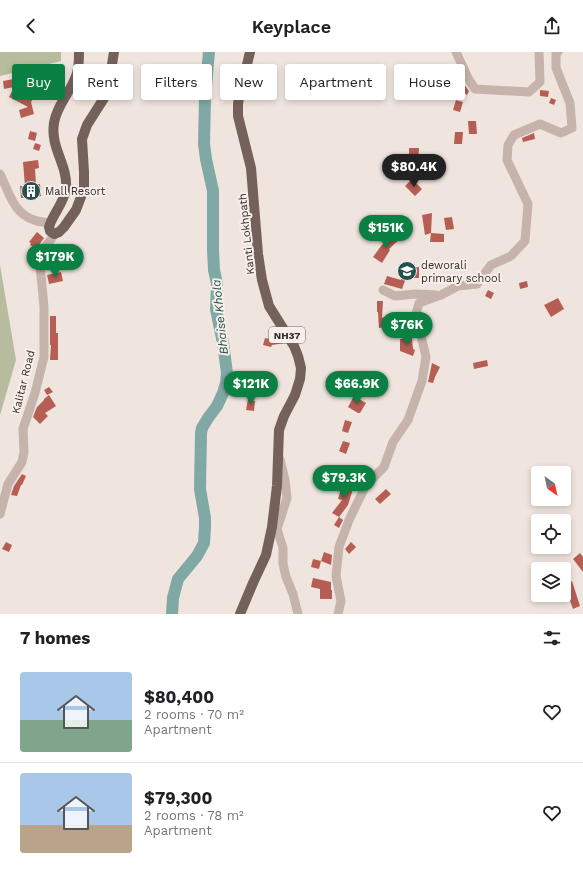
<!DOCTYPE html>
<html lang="en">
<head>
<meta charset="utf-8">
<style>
	body { margin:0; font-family:"Work Sans",sans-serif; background:#f2f2f2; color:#202124; height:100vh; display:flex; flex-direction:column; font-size:15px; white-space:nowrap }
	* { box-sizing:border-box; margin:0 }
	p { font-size:13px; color:#757577 }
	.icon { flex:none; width:22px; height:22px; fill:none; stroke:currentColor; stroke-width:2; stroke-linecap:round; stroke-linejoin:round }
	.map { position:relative; height:562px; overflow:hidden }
	.sheet { display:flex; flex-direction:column; background:#fff; flex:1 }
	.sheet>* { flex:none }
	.hud { position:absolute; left:12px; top:12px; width:559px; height:36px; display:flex; gap:8px }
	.needle { width:26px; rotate:147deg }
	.buttons { position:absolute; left:531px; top:414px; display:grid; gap:8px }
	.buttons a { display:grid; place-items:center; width:40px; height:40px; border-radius:4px; background:#fff; box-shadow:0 2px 6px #0003; font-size:20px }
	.price { position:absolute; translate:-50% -34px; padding:0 9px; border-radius:14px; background:#0b8043; color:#fff; font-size:13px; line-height:26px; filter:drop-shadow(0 1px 2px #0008) }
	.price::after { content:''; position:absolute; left:50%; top:24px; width:12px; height:9px; margin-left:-6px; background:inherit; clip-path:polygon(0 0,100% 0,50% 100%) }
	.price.selected { background:#222; color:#fff }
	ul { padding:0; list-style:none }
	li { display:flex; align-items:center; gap:12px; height:100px; padding:0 20px }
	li+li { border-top:1px solid #e0e0e0 }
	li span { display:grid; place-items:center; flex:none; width:112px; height:80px; border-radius:4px; color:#555 }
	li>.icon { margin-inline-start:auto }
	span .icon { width:48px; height:48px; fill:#fffc; stroke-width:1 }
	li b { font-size:17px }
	h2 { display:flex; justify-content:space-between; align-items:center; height:48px; padding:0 20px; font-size:17px }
	.pill { padding:0 14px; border-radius:4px; background:#fff; box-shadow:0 2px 6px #0003; font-size:14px; line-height:36px }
	.pill.selected { background:#0b8043; color:#fff }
	header { display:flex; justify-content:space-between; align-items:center; height:52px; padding:0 20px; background:#fff; font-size:18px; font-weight:600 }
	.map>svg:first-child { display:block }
	.green { fill:#b7bc9f }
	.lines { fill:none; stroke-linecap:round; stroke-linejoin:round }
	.river { stroke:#80a9a5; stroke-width:12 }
	.building { fill:#b75e54 }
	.minor { stroke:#c6b3ab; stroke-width:9 }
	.major { stroke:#75615c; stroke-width:10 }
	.labels { text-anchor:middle; stroke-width:4; stroke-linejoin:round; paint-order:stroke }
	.shield { fill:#f7efe9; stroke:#6f6663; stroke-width:1 }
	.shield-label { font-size:10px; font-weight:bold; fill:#352b29 }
	.poi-label { font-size:11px; fill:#352b29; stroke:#f7efe9; text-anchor:start }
	.street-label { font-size:11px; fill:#352b29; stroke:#f7efe9 }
	.water-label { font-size:12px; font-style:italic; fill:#24514e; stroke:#f7efe9 }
</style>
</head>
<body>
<header><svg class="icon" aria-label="back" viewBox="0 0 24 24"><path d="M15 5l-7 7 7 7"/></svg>Keyplace<svg class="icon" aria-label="share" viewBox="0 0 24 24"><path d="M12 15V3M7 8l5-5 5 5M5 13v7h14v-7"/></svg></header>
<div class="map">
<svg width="583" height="562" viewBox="0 0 583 562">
	<rect width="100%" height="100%" fill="#efe4de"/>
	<!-- green -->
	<path class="green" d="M0,0h61v9l-61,15z
		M0,213l16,95 -16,55z"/>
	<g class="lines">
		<!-- river -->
		<path class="river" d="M172,562l1,-16 5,-19 19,-23 7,-13 1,-16v-9l-5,-29 1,-56 1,-5 6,-10 9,-12 6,-13 3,-10 1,-10 -4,-30 -5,-24 -2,-10 1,-25 -3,-14 -1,-20v-59l-7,-32 -2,-15 1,-47 4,-45"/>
	</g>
	<!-- building -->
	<path class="building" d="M32,20l3,7 -16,7 -15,3 -1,-8 16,-3z
		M399,28l10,2 -2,6 -9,-2z
		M464,32l5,7 -2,4 -7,-5z
		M34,33l6,4 -9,13 3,12 -13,4 -2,-8 9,-3 -19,-10 3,-6 12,7z
		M540,38l9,1 -1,6 -8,-1z
		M331,39l9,2 -1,6 -9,-2z
		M551,46l5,2 -2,5 -5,-2z
		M456,48l7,2 -3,10 -7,-2z
		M468,69h8l1,13h-8z
		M30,79l7,2 -2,8 -7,-2z
		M455,80h8l-1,12h-8z
		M534,81l1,6 -12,3 -1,-4z
		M35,91l6,2 -2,6 -6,-2z
		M409,96h10l-1,18h2v10l-8,1v-13h-3z
		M38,108l1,8 -4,1 1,15h4l1,12 -20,2 -1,-12h5l-2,-24z
		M412,127l10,10 -7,7 -10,-10z
		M432,161l-1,20 13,1v8h-14l1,-9 -6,2 -3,-20z
		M452,165l2,12 -8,1 -2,-12z
		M37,180l7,6 -8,11 -6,-4 1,-2 -2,-1z
		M394,182l6,5 -11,10 1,1 -8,13 -9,-6 8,-11z
		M419,215v11h-13l-4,11 -18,-5 3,-8 14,4v-12z
		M61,220l2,9 -14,3 -2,-9z
		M527,229l1,6 -8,2 -1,-6z
		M488,238l6,3 -3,6 -6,-3z
		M558,246l6,11 -13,8 -7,-12z
		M377,249h6l-1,17 2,-1 2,10 -7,1 -1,-16h-1z
		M50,264h6v17h2v27h-8l1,-15h-1z
		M265,286l19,4 1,1 -13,2 -1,2 -8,-2z
		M412,286l1,11 2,1 -2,6 -13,-5v-12z
		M487,308l1,6 -14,3 -1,-6z
		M432,311l8,4 -5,10 -2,6 -5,-1z
		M364,319l7,1 -1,11 -8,-1z
		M49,335l4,5 -6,3 -3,-5z
		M49,343l7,11 -11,7 3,3 -8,8 -7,-7 4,-10 7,-7v-1z
		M354,344l12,7 -6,10h-2l-10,-6z
		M248,347l7,2 -1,10 -8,-1z
		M345,368l7,2 -4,11 -6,-2z
		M343,389l7,2 -4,11 -7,-3z
		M348,415l11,7 -4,6 -11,-7z
		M22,422l4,2 -4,9h-1l-4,11 -6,-1 3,-9z
		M343,431l10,3v3l-5,16 -9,12 -7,-4 10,-13 -4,-1z
		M386,437l5,5 -11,10 -5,-5z
		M339,465l4,3 -4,8 -5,-3z
		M6,490l6,3 -3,7 -7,-3z
		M351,490l5,5 -7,7 -4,-5z
		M324,500l8,3 -1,10 -10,-4z
		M580,501l3,4v15l-10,-13z
		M313,507l8,2 -2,8 -8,-2z
		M313,526l18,4v8h1v9h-12v-10l-9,-2z
		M572,529l8,25 -7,3 -9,-25z"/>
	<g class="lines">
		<!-- minor -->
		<path class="minor" d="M456,0l12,26 7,11 54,3 11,-10 -1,-30
			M0,122c9,18 13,39 34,46 5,2 11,2 16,3
			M383,238l12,6 21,-2 20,1
			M280,407l5,21 2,18 -10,31 6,19v16l3,13 7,17 5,20
			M0,462l8,-30 14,-22 2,-10 -1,-23 12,-36 9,-36v-50l-5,-53 17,-21
			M338,562l3,-13 -5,-25 3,-29 10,-27 17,-35 18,-18 9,-25 15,-22 14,-39 4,-24 -10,-43 3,-11 22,-8 17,-9 19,-2 14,-19 20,-9 14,-15 3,-37 -21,-44 1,-15 6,-10 26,-11 21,9 11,-5 -2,-25 -14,-35v-15l2,-1"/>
		<!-- major -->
		<path class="major" d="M79,0c0,7 0,15 -2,21 -5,18 -20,31 -23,50 -4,25 14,42 12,65 -2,16 -13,25 -17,39l1,4 4,3 5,-2 5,-5 12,-17 8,-21v-17l-2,-33 5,-14 19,-30 3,-12 5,-31
			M240,562l13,-31 13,-28 6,-28 5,-41 2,-56 5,-14 11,-21 5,-16 1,-11 -3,-12 -4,-10 -25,-40 -7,-26 -4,-26 -7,-86 -13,-52v-12l2,-12 5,-19 5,-21"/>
	</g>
	<!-- icons -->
	<defs>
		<symbol id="building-disc" viewBox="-11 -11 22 22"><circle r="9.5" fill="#24514e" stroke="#f7efe9"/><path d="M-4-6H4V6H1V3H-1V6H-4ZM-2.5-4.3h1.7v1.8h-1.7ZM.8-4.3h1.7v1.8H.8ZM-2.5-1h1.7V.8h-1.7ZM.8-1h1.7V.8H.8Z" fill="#fff"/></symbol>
		<symbol id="school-disc" viewBox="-11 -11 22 22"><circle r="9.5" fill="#24514e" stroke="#f7efe9"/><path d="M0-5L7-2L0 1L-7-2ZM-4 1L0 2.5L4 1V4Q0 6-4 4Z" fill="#fff"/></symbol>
	</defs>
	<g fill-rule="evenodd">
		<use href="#building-disc" x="20" y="128" width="22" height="22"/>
		<use href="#school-disc" x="396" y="208" width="22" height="22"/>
	</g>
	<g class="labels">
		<!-- shield labels -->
		<rect class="shield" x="269" y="275" width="36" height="16" rx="3"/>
		<g class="shield-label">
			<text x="287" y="287">NH37</text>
		</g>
		<!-- poi labels -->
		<g class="poi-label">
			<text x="45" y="143">Mall Resort</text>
			<text x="421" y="217">deworali<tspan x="421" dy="13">primary school</tspan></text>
		</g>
		<!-- street labels -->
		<g class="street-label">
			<text transform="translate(246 182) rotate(-96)" y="4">Kanti Lokhpath</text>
			<text transform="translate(23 330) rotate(-76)" y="4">Kalitar Road</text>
		</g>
		<!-- water labels -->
		<g class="water-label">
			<text transform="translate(220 265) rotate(-96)" y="4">Bhaise Khola</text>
		</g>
	</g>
</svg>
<div class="buttons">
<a><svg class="needle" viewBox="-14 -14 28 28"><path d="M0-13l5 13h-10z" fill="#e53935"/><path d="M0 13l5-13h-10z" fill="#757577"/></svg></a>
<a><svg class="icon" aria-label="locate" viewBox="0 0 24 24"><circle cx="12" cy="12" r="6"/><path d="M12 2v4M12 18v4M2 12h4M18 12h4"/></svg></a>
<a><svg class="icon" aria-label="layers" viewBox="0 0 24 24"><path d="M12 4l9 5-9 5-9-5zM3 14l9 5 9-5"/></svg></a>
</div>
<b class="price selected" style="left:414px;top:136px">$80.4K</b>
<b class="price" style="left:386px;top:197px">$151K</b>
<b class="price" style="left:55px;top:226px">$179K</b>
<b class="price" style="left:407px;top:294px">$76K</b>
<b class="price" style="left:251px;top:353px">$121K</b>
<b class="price" style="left:357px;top:353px">$66.9K</b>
<b class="price" style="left:344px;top:447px">$79.3K</b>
<div class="hud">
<a class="pill selected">Buy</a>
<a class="pill">Rent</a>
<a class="pill">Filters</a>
<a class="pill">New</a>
<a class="pill">Apartment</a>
<a class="pill">House</a>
</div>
</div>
<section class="sheet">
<h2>7 homes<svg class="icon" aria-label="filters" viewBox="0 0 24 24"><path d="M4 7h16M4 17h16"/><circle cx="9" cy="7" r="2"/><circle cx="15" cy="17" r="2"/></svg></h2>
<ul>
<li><span style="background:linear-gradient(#a9c7e8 60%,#7fa58c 0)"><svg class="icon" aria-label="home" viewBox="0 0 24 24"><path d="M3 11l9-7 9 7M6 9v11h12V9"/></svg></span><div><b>$80,400</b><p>2 rooms · 70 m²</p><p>Apartment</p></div><svg class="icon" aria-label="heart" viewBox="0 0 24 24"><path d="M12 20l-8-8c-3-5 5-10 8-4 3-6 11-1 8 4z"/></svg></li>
<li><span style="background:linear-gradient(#a9c7e8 65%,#b9a48a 0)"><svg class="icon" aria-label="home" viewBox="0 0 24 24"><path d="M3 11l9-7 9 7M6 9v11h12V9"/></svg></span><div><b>$79,300</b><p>2 rooms · 78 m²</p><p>Apartment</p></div><svg class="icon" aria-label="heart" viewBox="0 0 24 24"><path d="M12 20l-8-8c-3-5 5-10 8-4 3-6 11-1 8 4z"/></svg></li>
</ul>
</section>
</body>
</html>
